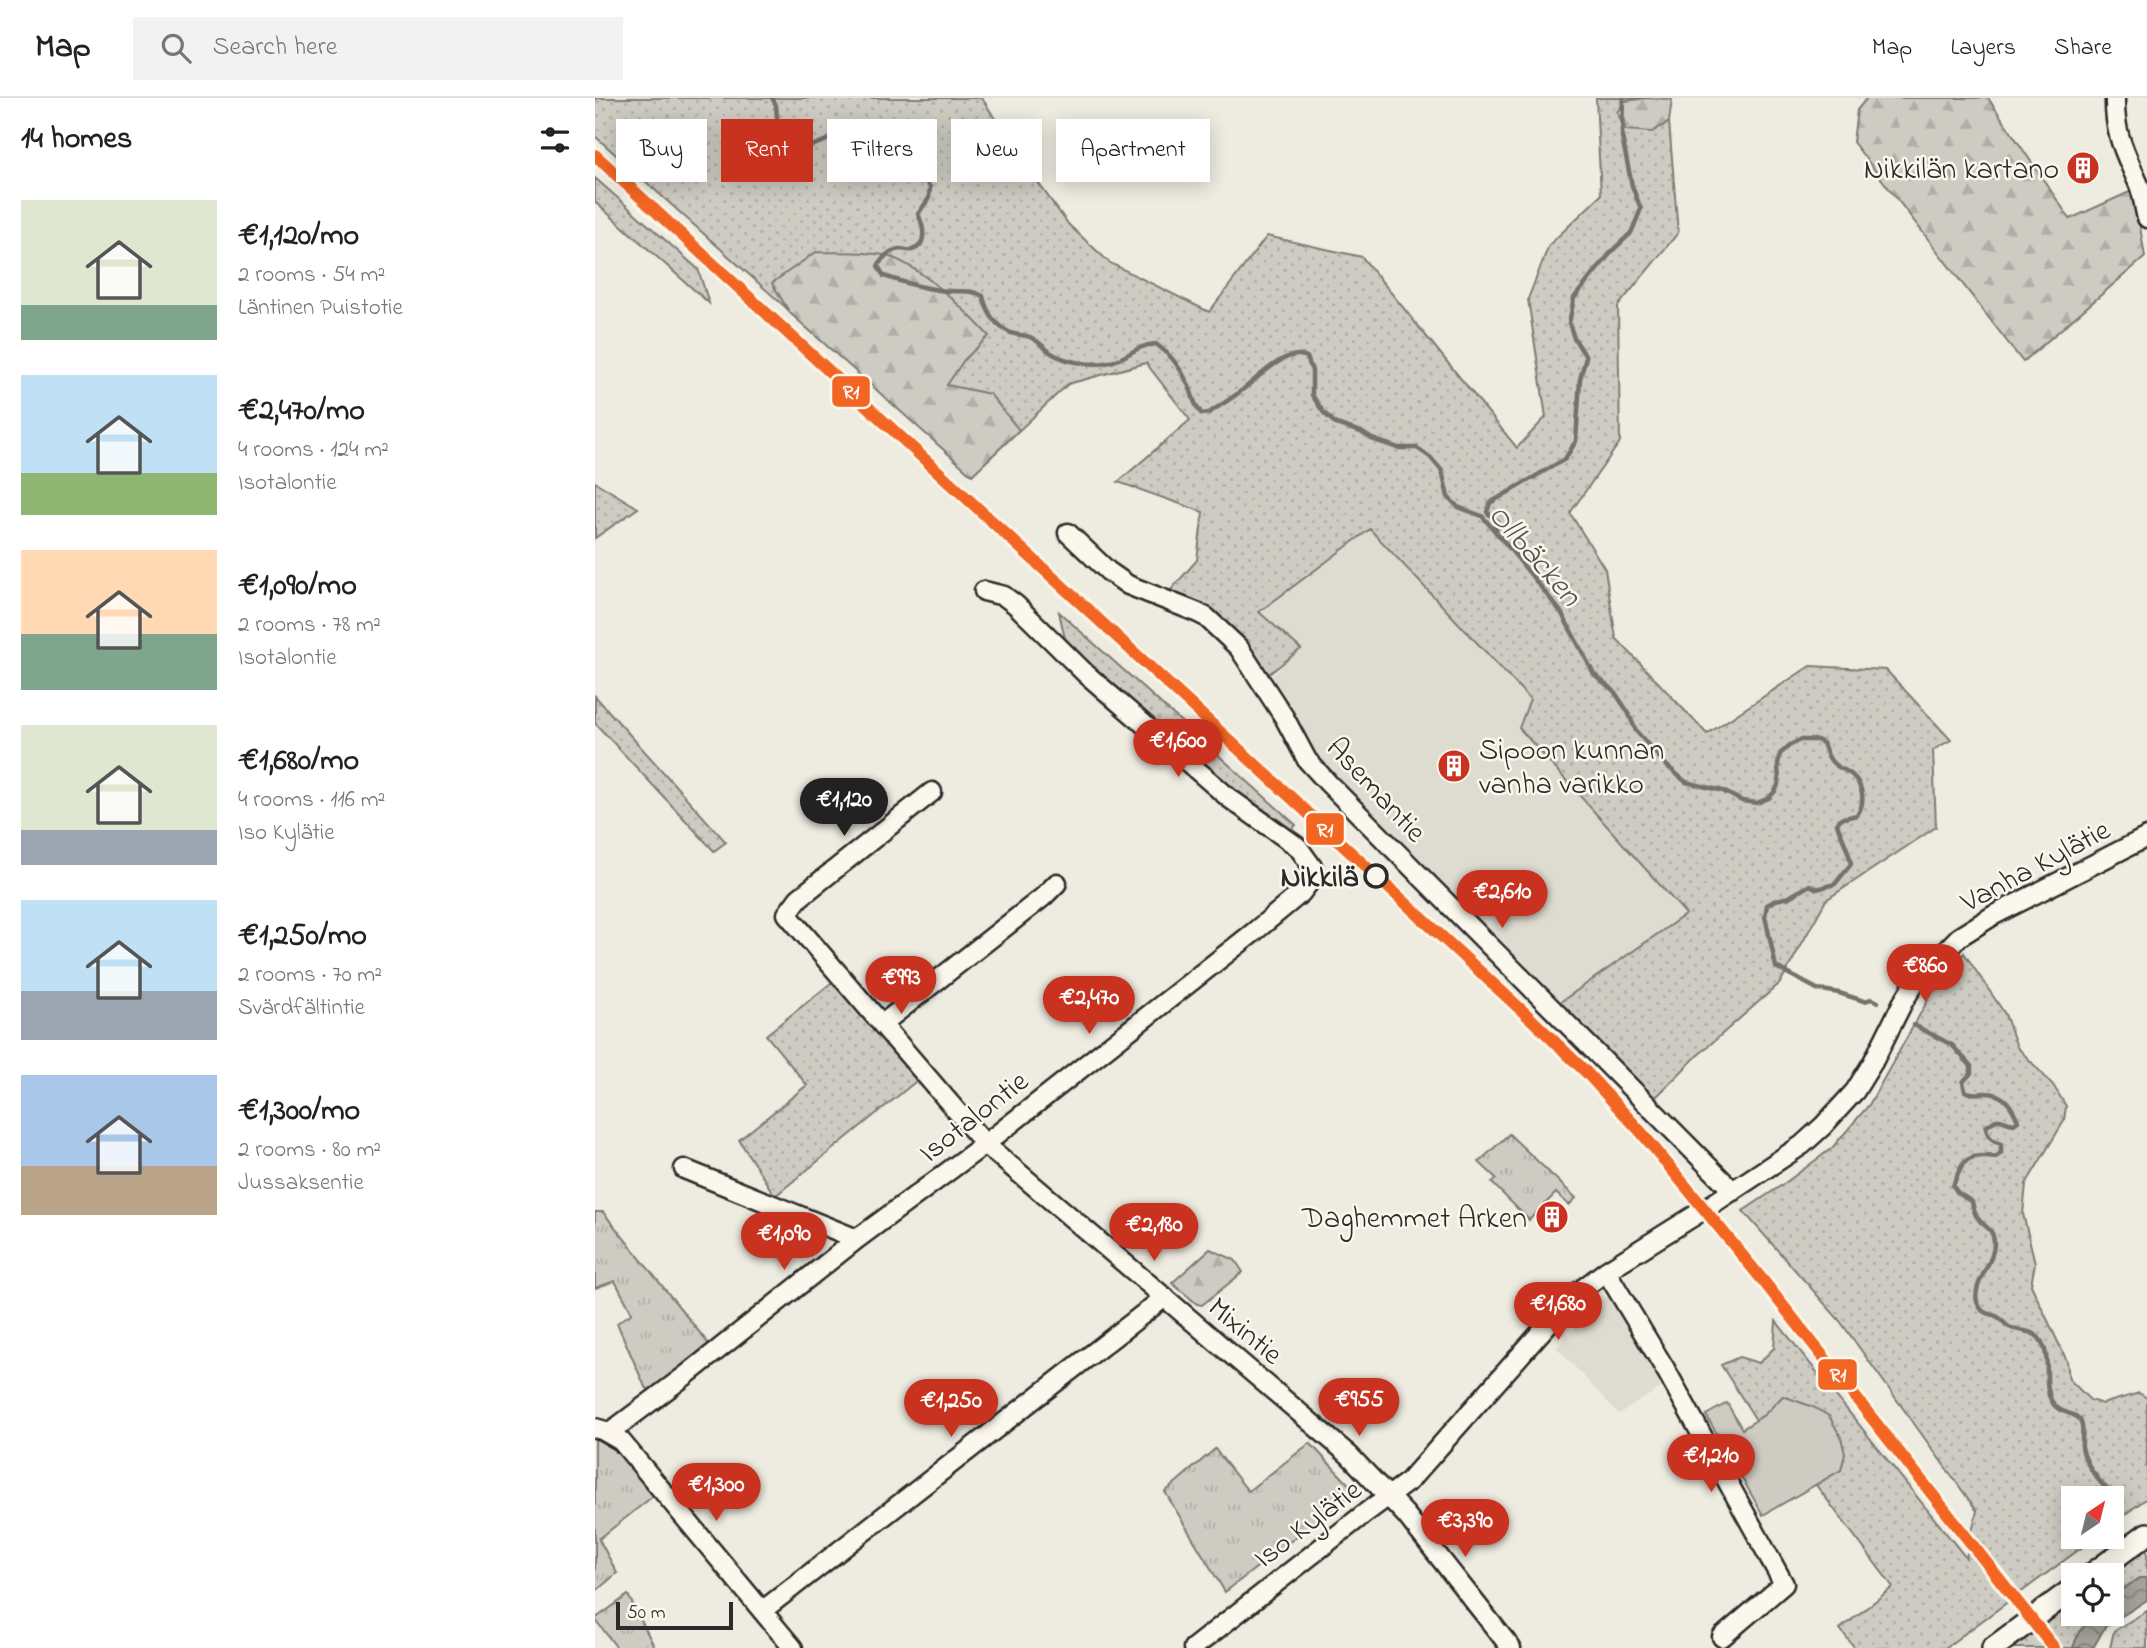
<!DOCTYPE html>
<html lang="en">
<head>
<meta charset="utf-8">
<style>
	body { margin:0; font-family:"Indie Flower",sans-serif; background:#f2f2f2; color:#222; height:100vh; display:flex; flex-direction:column; font-size:26px; white-space:nowrap }
	* { box-sizing:border-box; margin:0 }
	p { font-size:23px; color:#767676 }
	.icon { flex:none; width:38px; height:38px; fill:none; stroke:currentColor; stroke-width:2; stroke-linecap:round; stroke-linejoin:round }
	.map { position:relative; flex:1; overflow:hidden }
	.panel { display:flex; flex-direction:column; background:#fff; width:595px }
	.panel>* { flex:none }
	.top-card { position:absolute; left:21px; top:21px; width:665px; height:63px; display:flex; gap:14px }
	.needle { width:46px; rotate:35deg }
	.controls { position:absolute; left:1466px; top:1388px; display:grid; gap:14px }
	.controls a { display:grid; place-items:center; width:63px; height:63px; border-radius:0px; background:#fff; box-shadow:0 4px 18px #0003; font-size:35px }
	.scale { position:absolute; left:21px; bottom:18px; width:117px; box-sizing:border-box; padding-left:7px; border:4px solid #2b2b2b; border-top:0; font-size:19px; line-height:24px; white-space:nowrap; color:#2b2b2b; -webkit-text-stroke:5px #fbf7ec; paint-order:stroke }
	.price { position:absolute; translate:-50% -60px; padding:0 16px; border-radius:24px; background:#c8321e; color:#fff; font-size:23px; line-height:46px; filter:drop-shadow(0 2px 4px #0008) }
	.price::after { content:''; position:absolute; left:50%; top:42px; width:21px; height:16px; margin-left:-10px; background:inherit; clip-path:polygon(0 0,100% 0,50% 100%) }
	.price.on { background:#222; color:#fff }
	ul { padding:0; list-style:none }
	li { display:flex; align-items:center; gap:21px; height:175px; padding:0 21px }
	li span { display:grid; place-items:center; flex:none; width:196px; height:140px; border-radius:0px; color:#555 }
	li>.icon { margin-inline-start:auto }
	span .icon { width:84px; height:84px; fill:#fffc; stroke-width:1 }
	li b { font-size:30px }
	h2 { display:flex; justify-content:space-between; align-items:center; height:84px; padding:0 21px; font-size:30px }
	.tag { padding:0 24px; border-radius:0px; background:#fff; box-shadow:0 4px 18px #0003; font-size:24px; line-height:63px }
	.tag.on { background:#c8321e; color:#fff }
	header { display:flex; align-items:center; gap:42px; box-sizing:border-box; height:98px; padding:0 35px; background:#fff; border-bottom:2px solid #e0e0e0 }
	header strong { font-size:33px }
	nav { display:flex; gap:38px; margin-inline-start:auto; font-size:24px }
	.search { width:490px; height:63px; background:#f2f2f2; display:flex; align-items:center; gap:18px; box-sizing:border-box; padding:0 24px; border-radius:0px; color:#767676; font-size:26px }
	main { display:flex; flex:1; min-height:0 }
	.map>svg:first-child { display:block }
	.built { fill:#dedbd1 }
	.grass { fill:url(#grass-dots); stroke:#7c7b76; stroke-width:2 }
	.forest { fill:url(#forest-firs); stroke:#7c7b76; stroke-width:2 }
	.park { fill:url(#park-tufts); stroke:#7c7b76; stroke-width:2 }
	.garden { fill:#cecbc2; stroke:#7c7b76; stroke-width:2 }
	.water { fill:url(#water-waves); stroke:#74726e; stroke-width:2 }
	.lines { fill:none; stroke-linecap:round; stroke-linejoin:round }
	.stream { stroke:#74726e; stroke-width:4.5 }
	.minor-casing { stroke:#2b2b2b; stroke-width:23 }
	.tertiary-casing { stroke:#2b2b2b; stroke-width:26 }
	.minor { stroke:#fbf7ec; stroke-width:18 }
	.tertiary { stroke:#fbf7ec; stroke-width:21 }
	.rail-1-casing { stroke:#fbf7ec; stroke-width:18 }
	.rail-1 { stroke:#f26522; stroke-width:12 }
	.stop-dot { fill:#fbf7ec; stroke:#2b2b2b; stroke-width:3.5 }
	.labels { text-anchor:middle; stroke-width:5; stroke-linejoin:round; paint-order:stroke }
	.poi-label { font-size:30px; fill:#2b2b2b; stroke:#fbf7ec; text-anchor:end }
	.street-label { font-size:30px; fill:#2b2b2b; stroke:#fbf7ec }
	.stop-label { font-size:30px; font-weight:bold; fill:#2b2b2b; stroke:#fbf7ec; text-anchor:end }
	.water-label { font-size:32px; font-style:italic; fill:#555552; stroke:#fbf7ec }
	.line-badge { stroke:#fbf7ec; stroke-width:2.5 }
	.badge-label { font-size:19px; text-anchor:middle; font-weight:bold; fill:#fff }
</style>
</head>
<body>
<header>
<strong>Map</strong>
<div class="search"><svg class="icon" aria-label="search" viewBox="0 0 24 24"><circle cx="10" cy="10" r="6"/><path d="M15 15l6 6"/></svg>Search here</div>
<nav><a>Map</a><a>Layers</a><a>Share</a></nav>
</header>
<main>
<section class="panel">
<h2>14 homes<svg class="icon" aria-label="filters" viewBox="0 0 24 24"><path d="M4 7h16M4 17h16"/><circle cx="9" cy="7" r="2"/><circle cx="15" cy="17" r="2"/></svg></h2>
<ul>
<li><span style="background:linear-gradient(#dfe7d0 75%,#7fa58c 0)"><svg class="icon" aria-label="home" viewBox="0 0 24 24"><path d="M3 11l9-7 9 7M6 9v11h12V9"/></svg></span><div><b>€1,120/mo</b><p>2 rooms · 54 m²</p><p>Läntinen Puistotie</p></div></li>
<li><span style="background:linear-gradient(#bfe0f5 70%,#8fb573 0)"><svg class="icon" aria-label="home" viewBox="0 0 24 24"><path d="M3 11l9-7 9 7M6 9v11h12V9"/></svg></span><div><b>€2,470/mo</b><p>4 rooms · 124 m²</p><p>Isotalontie</p></div></li>
<li><span style="background:linear-gradient(#ffd9b3 60%,#7fa58c 0)"><svg class="icon" aria-label="home" viewBox="0 0 24 24"><path d="M3 11l9-7 9 7M6 9v11h12V9"/></svg></span><div><b>€1,090/mo</b><p>2 rooms · 78 m²</p><p>Isotalontie</p></div></li>
<li><span style="background:linear-gradient(#dfe7d0 75%,#9aa5b1 0)"><svg class="icon" aria-label="home" viewBox="0 0 24 24"><path d="M3 11l9-7 9 7M6 9v11h12V9"/></svg></span><div><b>€1,680/mo</b><p>4 rooms · 116 m²</p><p>Iso Kylätie</p></div></li>
<li><span style="background:linear-gradient(#bfe0f5 65%,#9aa5b1 0)"><svg class="icon" aria-label="home" viewBox="0 0 24 24"><path d="M3 11l9-7 9 7M6 9v11h12V9"/></svg></span><div><b>€1,250/mo</b><p>2 rooms · 70 m²</p><p>Svärdfältintie</p></div></li>
<li><span style="background:linear-gradient(#a9c7e8 65%,#b9a48a 0)"><svg class="icon" aria-label="home" viewBox="0 0 24 24"><path d="M3 11l9-7 9 7M6 9v11h12V9"/></svg></span><div><b>€1,300/mo</b><p>2 rooms · 80 m²</p><p>Jussaksentie</p></div></li>
</ul>
</section>
<div class="map">
<svg width="1552" height="1550" viewBox="0 0 1552 1550">
	<defs>
		<pattern id="grass-dots" width="8" height="8" patternUnits="userSpaceOnUse" patternTransform="scale(1.75)"><rect width="8" height="8" fill="#cecbc2"/><path d="M2 2h.1M6 6h.1" fill="none" stroke="#b1aea7" stroke-width="1.8" stroke-linecap="round"/></pattern>
		<pattern id="forest-firs" width="22" height="20" patternUnits="userSpaceOnUse" patternTransform="scale(1.75)"><rect width="22" height="20" fill="#cecbc2"/><path d="M5 1l3.5 6h-7zM16 11l3.5 6h-7z" fill="#b1aea7"/></pattern>
		<pattern id="park-tufts" width="24" height="20" patternUnits="userSpaceOnUse" patternTransform="scale(1.75)"><rect width="24" height="20" fill="#cecbc2"/><path d="M3 7l-1-3M5 7V3M7 7l1-3M15 17l-1-3M17 17v-4M19 17l1-3" fill="none" stroke="#b1aea7"/></pattern>
		<pattern id="water-waves" width="16" height="10" patternUnits="userSpaceOnUse" patternTransform="scale(1.75)"><rect width="16" height="10" fill="#a4a29a"/><path d="M0 5q4-4 8 0t8 0" fill="none" stroke="#86847e"/></pattern>
	</defs>
	<rect width="100%" height="100%" fill="#eeebe0"/>
	<filter id="ink" filterUnits="userSpaceOnUse"><feTurbulence type="fractalNoise" baseFrequency=".0143" numOctaves="2"/><feDisplacementMap in="SourceGraphic" scale="14" xChannelSelector="R" yChannelSelector="G"/><feConvolveMatrix kernelMatrix="1 2 1 2 8 2 1 2 1" color-interpolation-filters="sRGB"/></filter>
	<g filter="url(#ink)">
		<!-- built -->
		<path class="built" d="M775,430l160,171 -11,29 167,186 -124,87 -246,-244 -47,-78 31,-30 -41,-37z
			M1016,1197l54,90 -46,29 -62,-66 43,-49z"/>
		<!-- grass -->
		<path class="grass" d="M0,0h387l35,56 52,71 41,38 99,49 58,-76 95,21 155,191 29,-31 -18,-118 21,-54 52,-50 -5,-97h51l-22,3 39,25 5,-4 9,111 -60,73 2,136 -50,71 35,56 11,69 91,96 103,-68 76,4 65,70 -18,10 3,77 -110,73 -46,83 -83,73 -49,49 -96,-97 134,-94 -167,-186 11,-29 -160,-170 -111,83 42,37 -41,32 -21,-33 -76,-49 34,-39 6,-48 -85,-30 72,-62 -44,-57 -78,21 -96,91 -377,-339z
			M0,80l103,91 11,34 -114,-101z
			M0,384l43,26 -43,30z
			M464,514l237,213 -8,8 -57,-40 -135,-119 -30,-31z
			M0,598l131,146 -12,9 -119,-128z
			M1369,855l41,61 12,33 36,38 13,21 -2,15 -38,63 -3,30 12,49 -4,22 36,76 2,18 21,21 12,4 37,-11 8,5v100l-35,26v-26h-38v38l22,1 -151,111h-90l-15,-19 53,-42 -77,-102 25,-16 -77,-54 -8,5 -35,-55 18,-8 20,6 15,-15 2,-27 190,237 11,-47 -137,-190 -97,-110 42,-28 47,-35 37,-43 68,-121z
			M245,878l85,98 -150,122 -36,-56 68,-55 -41,-50z
			M1552,1436v44h-8l-27,19v-22h-21z
			M1479,1490v26h22l-17,18 -6,16h-80z
			M1552,1513v37h-37l4,-17z"/>
		<!-- forest -->
		<path class="forest" d="M1052,0l25,1 -3,23 -17,10 -26,-2 -9,-18 8,-11z
			M1272,0h121l82,121 64,-29 11,67 -122,105 -170,-220 4,-32z
			M221,154c21,1 51,-1 71,4 35,10 77,53 102,80l-25,24 -17,25 43,9 29,36 -47,45 -182,-162 -18,-30z
			M615,1151l25,11 8,12 -41,33 -5,-1 -25,-21z"/>
		<!-- park -->
		<path class="park" d="M914,1036l67,64 -7,7 -13,-12 -27,27 -37,-37 4,-5 -17,-16z
			M0,1114h8l109,136 -53,47 -14,-8 -28,-64 15,-10 -17,-32 -20,7z
			M0,1332l67,59 -63,50 18,34 -22,19z
			M715,1345l45,48 -130,101 -60,-100 50,-43 33,42z
			M33,1497l27,53h-38l-22,-29z"/>
		<!-- garden -->
		<path class="garden" d="M1188,1298l30,11 16,9 12,21 4,17 -4,16 -78,45 -57,-100 21,-12 15,26 22,-14z"/>
		<!-- water -->
		<path class="water" d="M1544,1480h8v22l-42,27 -12,21h-20l6,-16 17,-18h16v-17z"/>
		<g class="lines">
			<!-- stream -->
			<path class="stream" d="M177,0l4,7 2,26 13,12 15,5 47,-18 23,13 38,31 11,7 5,6 -1,11 -11,16c5,10 11,31 -6,36 -4,1 -8,-1 -12,-1 -11,1 -17,8 -22,17l6,10c21,7 44,14 66,15 13,1 21,-2 33,5 4,16 11,30 28,37 7,3 14,1 21,5 8,4 14,12 21,16 16,9 41,12 58,8 18,-5 25,-17 45,-18 14,10 25,24 32,40 5,10 6,23 14,30l7,-1c10,-7 22,-14 32,-22 16,-12 45,-44 66,-34l5,14v24l12,18 12,11 25,8 11,7 26,9h19l13,9 12,14 6,26 10,10 24,9 24,28 55,68 33,62 20,17 14,21 8,19 31,35 19,16 37,9 19,10 15,2 12,-5 7,-8 3,-8 -1,-18 2,-10 10,-9 10,-5h17l6,3c3,7 4,14 10,20 5,5 13,7 19,12 11,10 14,28 5,40l-17,4 -3,5c5,14 12,26 14,40l-16,20 -18,5 -7,-4 -21,12 -13,3 -9,5 -2,11 11,51 41,22 22,4 25,8 8,-2 6,3
				M901,434l1,-11 -10,-9 3,-9 75,-44 11,-18 4,-62 6,-22 -12,-19 -5,-15 5,-25 39,-48 18,-17 10,-24 -9,-23 -10,-49 1,-39
				M1319,927l38,20 19,21v7l-8,9 2,9c7,4 13,2 21,2 18,0 26,13 32,28l-4,3c-15,-2 -13,-10 -28,3 1,10 6,13 15,17v9l-5,4c-29,-4 -33,2 -43,29l5,7 14,9c1,4 2,11 5,15 6,11 16,9 17,25 1,21 -22,40 -17,60 1,2 4,8 6,9 3,3 10,3 15,6 4,2 7,8 11,10 10,5 22,2 30,11 14,17 3,44 12,62 8,16 23,11 29,20 5,8 1,19 2,27 4,22 22,42 40,54"/>
			<defs>
				<path id="minor" d="M1520,0c-1,37 10,54 24,87 4,10 5,22 8,33
					M473,435l40,38 20,14 68,27 10,5 33,31 45,69 23,43 21,23 405,408
					M337,694l-133,106 -12,16 198,230 364,311 57,60 105,133
					M287,926l161,-127 14,-14
					M89,1071l173,70
					M1011,1173l61,101 117,212 -62,53
					M0,1330l7,2 19,11 172,207
					M14,1335l76,-57 172,-137 128,-95 269,-212 47,-39 10,-13 2,-12 -15,-21 -69,-49 -144,-125 -69,-68 -12,-9 -20,-5
					M167,1513l403,-314
					M598,1550l171,-134 45,-33 163,-184 34,-26 99,-62 97,-64 21,-19 32,-35 18,-29 30,-60 13,-21 43,-44 35,-22 153,-78"/>
				<path id="tertiary" d="M1496,1477l56,-41
					M1398,1550l81,-60"/>
			</defs>
			<!-- minor casing -->
			<use href="#minor" class="minor-casing"/>
			<!-- tertiary casing -->
			<use href="#tertiary" class="tertiary-casing"/>
			<!-- minor -->
			<use href="#minor" class="minor"/>
			<!-- tertiary -->
			<use href="#tertiary" class="tertiary"/>
			<defs>
				<path id="rail-1" d="M0,57l934,862 57,55 55,60 124,151 289,365"/>
			</defs>
			<!-- rail-1 casing -->
			<use href="#rail-1" class="rail-1-casing"/>
			<!-- rail-1 -->
			<use href="#rail-1" class="rail-1"/>
		</g>
	</g>
	<!-- icons -->
	<defs>
		<symbol id="building-disc" viewBox="-11 -11 22 22"><circle r="9.5" fill="#c8321e" stroke="#fbf7ec"/><path d="M-4-6H4V6H1V3H-1V6H-4ZM-2.5-4.3h1.7v1.8h-1.7ZM.8-4.3h1.7v1.8H.8ZM-2.5-1h1.7V.8h-1.7ZM.8-1h1.7V.8H.8Z" fill="#fff"/></symbol>
	</defs>
	<g fill-rule="evenodd">
		<use href="#building-disc" x="1469" y="51" width="38" height="38"/>
		<use href="#building-disc" x="840" y="649" width="38" height="38"/>
		<use href="#building-disc" x="938" y="1100" width="38" height="38"/>
	</g>
	<!-- markers -->
	<circle class="stop-dot" cx="781" cy="778" r="11"/>
	<g class="labels">
		<!-- poi labels -->
		<g class="poi-label">
			<text x="1464" y="80">Nikkilän kartano</text>
			<text x="884" y="661" text-anchor="start">Sipoon kunnan<tspan x="884" dy="34">vanha varikko</tspan></text>
			<text x="932" y="1129">Daghemmet Arken</text>
		</g>
		<!-- street labels -->
		<g class="street-label">
			<text transform="translate(782 691) rotate(47)" y="10">Asemantie</text>
			<text transform="translate(1440 767) rotate(-28)" y="10">Vanha Kylätie</text>
			<text transform="translate(378 1018) rotate(-38)" y="10">Isotalontie</text>
			<text transform="translate(651 1232) rotate(40)" y="10">Mixintie</text>
			<text transform="translate(712 1425) rotate(-37)" y="10">Iso Kylätie</text>
		</g>
		<!-- stop labels -->
		<g class="stop-label">
			<text x="763" y="788">Nikkilä</text>
		</g>
		<!-- water labels -->
		<g class="water-label">
			<text transform="translate(941 456) rotate(49)" y="11">Ollbäcken</text>
		</g>
	</g>
	<g class="line-badge">
		<rect x="236" y="277" width="40" height="33" rx="7" fill="#f26522"/>
		<rect x="710" y="714" width="40" height="34" rx="7" fill="#f26522"/>
		<rect x="1222" y="1260" width="41" height="33" rx="7" fill="#f26522"/>
	</g>
	<g class="badge-label">
		<text x="256" y="300">R1</text>
		<text x="730" y="738">R1</text>
		<text x="1243" y="1283">R1</text>
	</g>
</svg>
<div class="controls">
<a><svg class="needle" viewBox="-14 -14 28 28"><path d="M0-13l5 13h-10z" fill="#e53935"/><path d="M0 13l5-13h-10z" fill="#767676"/></svg></a>
<a><svg class="icon" aria-label="locate" viewBox="0 0 24 24"><circle cx="12" cy="12" r="6"/><path d="M12 2v4M12 18v4M2 12h4M18 12h4"/></svg></a>
</div>
<div class="scale">50 m</div>
<b class="price" style="left:583px;top:681px">€1,600</b>
<b class="price on" style="left:249px;top:740px">€1,120</b>
<b class="price" style="left:907px;top:832px">€2,610</b>
<b class="price" style="left:1330px;top:906px">€860</b>
<b class="price" style="left:306px;top:918px">€993</b>
<b class="price" style="left:494px;top:938px">€2,470</b>
<b class="price" style="left:559px;top:1165px">€2,180</b>
<b class="price" style="left:189px;top:1174px">€1,090</b>
<b class="price" style="left:963px;top:1244px">€1,680</b>
<b class="price" style="left:764px;top:1340px">€955</b>
<b class="price" style="left:356px;top:1341px">€1,250</b>
<b class="price" style="left:1116px;top:1396px">€1,210</b>
<b class="price" style="left:121px;top:1425px">€1,300</b>
<b class="price" style="left:870px;top:1461px">€3,390</b>
<div class="top-card">
<a class="tag">Buy</a>
<a class="tag on">Rent</a>
<a class="tag">Filters</a>
<a class="tag">New</a>
<a class="tag">Apartment</a>
</div>
</div>
</main>
</body>
</html>
